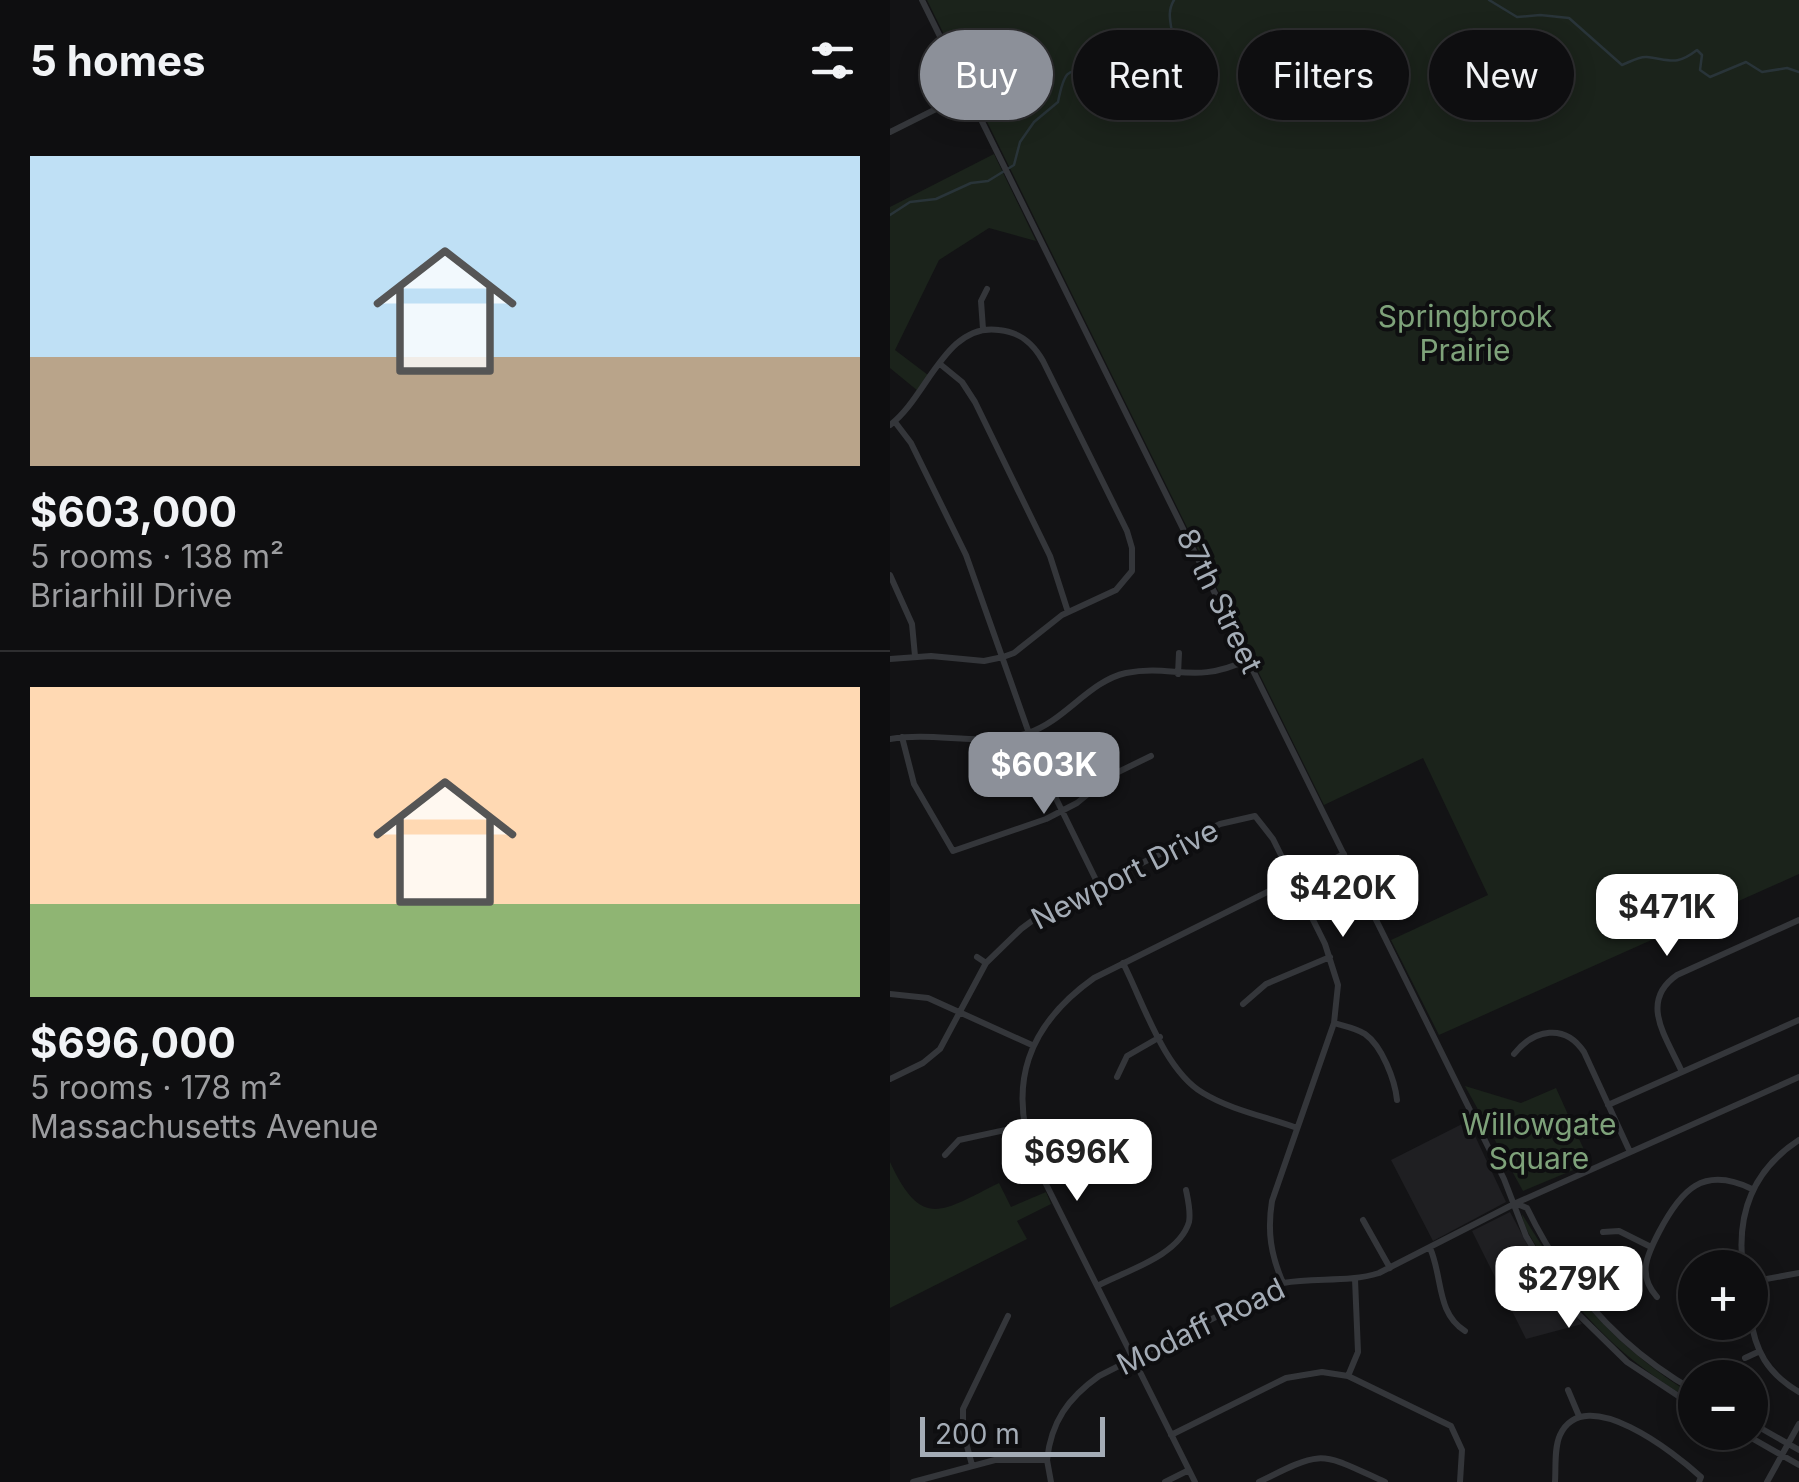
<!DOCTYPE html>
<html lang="en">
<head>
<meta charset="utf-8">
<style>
	body { margin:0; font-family:Inter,sans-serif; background:#1c1c1e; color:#f1f3f6; height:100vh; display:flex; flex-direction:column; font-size:38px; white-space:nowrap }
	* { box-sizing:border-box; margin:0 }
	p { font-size:32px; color:#9b9c9f }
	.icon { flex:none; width:55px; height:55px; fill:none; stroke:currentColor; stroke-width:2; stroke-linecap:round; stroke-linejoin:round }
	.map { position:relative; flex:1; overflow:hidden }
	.side { display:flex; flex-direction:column; background:#0e0e10; width:890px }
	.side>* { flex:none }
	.top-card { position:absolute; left:30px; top:30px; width:728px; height:90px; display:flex; gap:20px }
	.tools { position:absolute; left:788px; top:1250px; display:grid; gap:20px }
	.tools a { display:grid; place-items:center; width:90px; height:90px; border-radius:50%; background:#0e0e10; box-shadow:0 5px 25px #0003,0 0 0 2px #2e2e30; font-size:50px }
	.scale { position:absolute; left:30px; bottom:25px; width:185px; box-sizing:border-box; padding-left:10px; border:5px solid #a4acb6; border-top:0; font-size:28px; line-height:35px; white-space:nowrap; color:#a4acb6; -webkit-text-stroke:8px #0e0e10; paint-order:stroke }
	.price { position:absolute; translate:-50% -85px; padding:0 22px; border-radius:20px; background:#fff; color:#222; font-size:32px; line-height:65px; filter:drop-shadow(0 2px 5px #0008) }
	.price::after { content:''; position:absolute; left:50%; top:60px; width:30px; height:22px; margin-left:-15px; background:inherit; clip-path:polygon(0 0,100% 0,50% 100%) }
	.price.selected { background:#8c9099; color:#fff }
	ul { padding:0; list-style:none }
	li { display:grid; align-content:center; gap:20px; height:530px; padding:0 30px }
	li+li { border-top:2px solid #2e2e30 }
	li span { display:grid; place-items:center; height:310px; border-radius:0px; color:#555 }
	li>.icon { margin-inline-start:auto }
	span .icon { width:180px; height:180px; fill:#fffc; stroke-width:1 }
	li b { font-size:42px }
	h2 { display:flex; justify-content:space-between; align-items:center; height:120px; padding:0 30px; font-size:42px }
	.pill { padding:0 35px; border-radius:45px; background:#0e0e10; box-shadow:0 5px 25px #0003,0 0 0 2px #2e2e30; font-size:35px; line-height:90px }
	.pill.selected { background:#8c9099; color:#fff }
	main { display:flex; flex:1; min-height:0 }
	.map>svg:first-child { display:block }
	.built { fill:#1f1f22 }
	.green { fill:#1b231b }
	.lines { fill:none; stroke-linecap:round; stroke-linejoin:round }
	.stream { stroke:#293439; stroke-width:2.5 }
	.minor { stroke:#34363a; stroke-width:6 }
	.labels { text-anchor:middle; stroke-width:8; stroke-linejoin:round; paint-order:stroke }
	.park-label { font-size:30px; fill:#7ea27a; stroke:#0e0e10 }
	.street-label { font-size:30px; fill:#a4acb6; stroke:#0e0e10 }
</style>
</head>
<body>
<main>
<section class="side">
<h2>5 homes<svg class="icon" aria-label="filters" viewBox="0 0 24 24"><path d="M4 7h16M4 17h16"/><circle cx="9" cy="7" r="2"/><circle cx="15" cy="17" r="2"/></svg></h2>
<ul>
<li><span style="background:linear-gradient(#bfe0f5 65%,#b9a48a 0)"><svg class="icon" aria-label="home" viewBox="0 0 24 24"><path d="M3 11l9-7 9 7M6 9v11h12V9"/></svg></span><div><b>$603,000</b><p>5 rooms · 138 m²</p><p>Briarhill Drive</p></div></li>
<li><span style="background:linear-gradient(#ffd9b3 70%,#8fb573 0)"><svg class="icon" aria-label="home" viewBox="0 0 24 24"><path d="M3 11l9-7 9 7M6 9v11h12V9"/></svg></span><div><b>$696,000</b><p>5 rooms · 178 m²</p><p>Massachusetts Avenue</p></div></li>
</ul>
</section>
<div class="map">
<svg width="909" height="1482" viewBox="0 0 909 1482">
	<rect width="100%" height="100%" fill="#131315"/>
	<!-- built -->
	<path class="built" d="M578,1121l38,81 -73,39 -42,-81z
		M620,1212l30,56 42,56 -56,15 -54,-108z"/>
	<!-- green -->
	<path class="green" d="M37,0h872v874l-360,161 -48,-95 97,-45 -65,-137 -99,47z
		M104,154l42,87 -47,-13 -50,32 -44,90 33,25 -10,16 -28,-23v-161z
		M575,1086l56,17 35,-15 34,75 -67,28z
		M0,1162c32,69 52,49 109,21l12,24 35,-15 5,12 -34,17 10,18 -137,69z
		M632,1214c48,79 92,133 173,182v6c-64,-36 -116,-84 -154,-148 -7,-12 -18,-27 -19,-40z"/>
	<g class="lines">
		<!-- stream -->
		<path class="stream" d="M599,0l28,17 23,-2 29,3 53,47c8,-3 17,-9 25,-8 24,3 29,9 50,-7l5,5 -2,15 10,7 36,-15 16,10 25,-4 12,4
			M0,215l20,-13 26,-3 35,-16 17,-2 26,-16 6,-23 14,-20 24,-20c9,-45 13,-26 49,-29l3,-4 1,-16 10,-6 12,1 9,-11h7l9,16 12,-2c8,-18 -7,-33 4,-51"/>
		<!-- minor -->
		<path class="minor" d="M32,0l582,1179 22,57 26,44 27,35 48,47 68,45
			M0,132l78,-39
			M93,329l-2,-28 6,-12
			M50,364l22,18 13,20 75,154 18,56
			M5,422l16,21 55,112 76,215 56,114
			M0,425c37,-27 55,-103 109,-95 21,2 34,13 44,31l84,170 5,17v23l-16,19 -54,25 -48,38 -11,4 -19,4 -53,-5 -41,3
			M0,575l22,49 3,32
			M288,674l1,-21
			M12,737l12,47 39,67 93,-32 31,-16 33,-27 41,-20
			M0,739c47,-8 92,9 138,-6 37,-12 61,-52 98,-60 48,-9 69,12 121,-13
			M87,957l9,6
			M233,963c20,39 41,107 80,130 28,17 64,24 94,35
			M0,994l38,4 104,47
			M353,1004l23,-20 64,-27
			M444,1023c10,3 22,5 31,11 17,12 30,46 32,66
			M624,1054c20,-25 51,-31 70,-2l46,100
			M792,1072c-15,-34 -44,-70 -5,-97l122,-55
			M227,1077l10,-21 33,-19
			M0,1079l33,-16 17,-14 46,-86 35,-34 23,-17 176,-88 35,-8 18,23 52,105 13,41 -4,38 -62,178c-5,31 -1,54 11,82
			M718,1105l191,-85
			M55,1155l14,-15 65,-14
			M627,1204l10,4c38,79 92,140 168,183
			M473,1220l27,48
			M713,1232l16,-1 32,16
			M540,1248c13,29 6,65 35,83
			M853,1268c-7,-54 10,-98 56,-128
			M860,1282l49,-9
			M207,1286c28,-15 82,-30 92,-64 2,-10 -1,-22 -3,-32
			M767,1297c-20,-22 -10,-42 2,-65 22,-42 44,-67 93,-43
			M860,1315c5,36 17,58 49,77
			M855,1358l13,-6
			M458,1376l10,-24 -3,-73
			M678,1390l11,26
			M860,1422l49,28
			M851,1432l58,33
			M281,1435l115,-57 36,-6 26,4 103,50 11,24 -2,32
			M157,1460l4,22
			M82,1465l-9,-34v-22l45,-93
			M23,1482l82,-22h52c4,-38 21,-62 52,-84l184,-93c32,-6 65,0 96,-10l137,-70 283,-126
			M275,1482l24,-12
			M305,1482l-160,-320c-29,-78 -7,-137 59,-184l250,-124
			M369,1482c66,-33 60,-30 126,0
			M665,1482c1,-15 -1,-34 5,-47 25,-53 115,18 141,42l-2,5
			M877,1482l32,-58"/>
	</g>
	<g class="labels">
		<!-- park labels -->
		<g class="park-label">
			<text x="575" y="327">Springbrook<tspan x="575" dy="34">Prairie</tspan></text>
			<text x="649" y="1135">Willowgate<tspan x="649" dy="34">Square</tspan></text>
		</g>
		<!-- street labels -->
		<g class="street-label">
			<text transform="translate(329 601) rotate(64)" y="10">87th Street</text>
			<text transform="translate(235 875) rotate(-27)" y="10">Newport Drive</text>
			<text transform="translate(311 1327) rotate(-26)" y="10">Modaff Road</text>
		</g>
	</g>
</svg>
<div class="tools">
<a>+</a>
<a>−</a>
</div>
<div class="scale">200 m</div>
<b class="price selected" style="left:154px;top:817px">$603K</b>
<b class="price" style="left:453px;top:940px">$420K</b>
<b class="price" style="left:777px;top:959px">$471K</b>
<b class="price" style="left:187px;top:1204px">$696K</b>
<b class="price" style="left:679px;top:1331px">$279K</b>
<div class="top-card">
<a class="pill selected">Buy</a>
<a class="pill">Rent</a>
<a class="pill">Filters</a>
<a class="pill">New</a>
</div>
</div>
</main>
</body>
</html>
